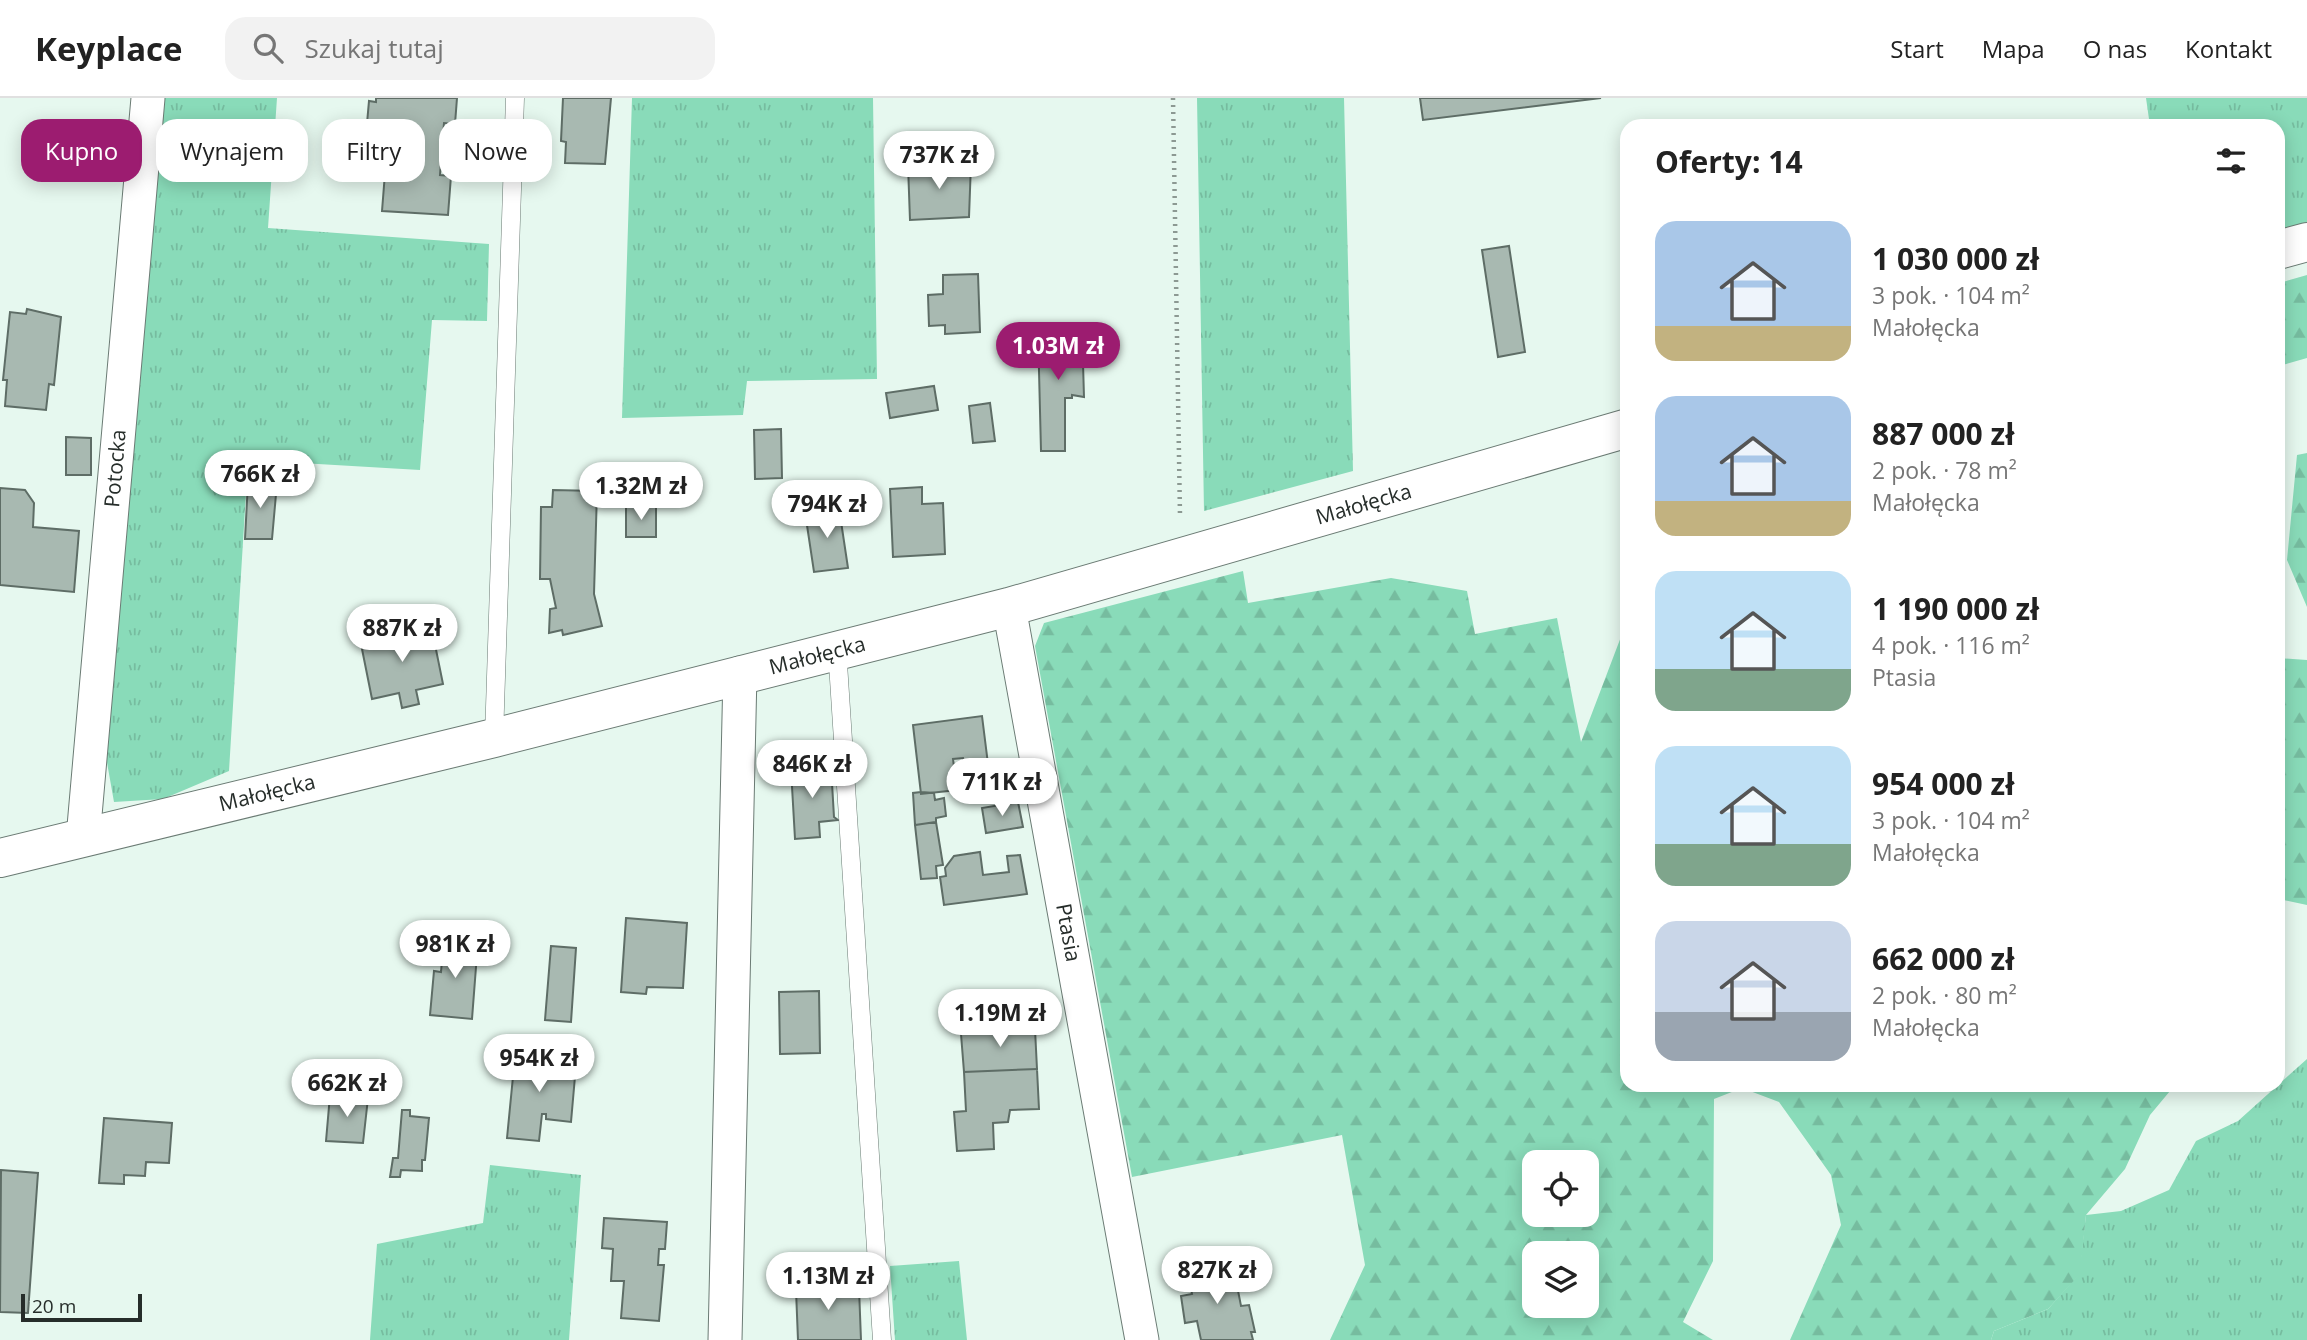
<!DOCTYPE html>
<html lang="pl">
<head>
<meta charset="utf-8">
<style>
	body { margin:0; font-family:"Open Sans",sans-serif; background:#f2f2f2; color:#222; height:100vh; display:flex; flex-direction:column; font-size:26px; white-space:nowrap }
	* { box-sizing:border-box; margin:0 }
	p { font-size:23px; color:#767676 }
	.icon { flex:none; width:38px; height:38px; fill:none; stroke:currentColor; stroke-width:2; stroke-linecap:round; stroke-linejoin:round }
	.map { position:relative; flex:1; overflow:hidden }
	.sheet { position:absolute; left:1620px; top:21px; width:665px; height:973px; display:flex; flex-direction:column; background:#fff; border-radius:21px; box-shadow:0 4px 18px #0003 }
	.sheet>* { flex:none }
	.hud { position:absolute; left:21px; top:21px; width:665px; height:63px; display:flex; gap:14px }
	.tools { position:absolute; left:1522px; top:1052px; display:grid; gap:14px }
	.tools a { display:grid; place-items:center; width:77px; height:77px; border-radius:14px; background:#fff; box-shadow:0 4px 18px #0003; font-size:35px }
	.scale { position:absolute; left:21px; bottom:18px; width:121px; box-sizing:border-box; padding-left:7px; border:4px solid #262d2a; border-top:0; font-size:19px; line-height:24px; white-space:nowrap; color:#262d2a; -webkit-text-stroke:5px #e6f8ef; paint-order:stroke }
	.price { position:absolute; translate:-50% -60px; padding:0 16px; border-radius:24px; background:#fff; color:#222; font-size:23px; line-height:46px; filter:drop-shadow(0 2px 4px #0008) }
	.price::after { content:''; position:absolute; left:50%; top:42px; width:21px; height:16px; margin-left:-10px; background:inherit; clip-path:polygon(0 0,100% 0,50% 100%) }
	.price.current { background:#9c1c70; color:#fff }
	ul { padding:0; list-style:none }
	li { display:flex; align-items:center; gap:21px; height:175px; padding:0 35px }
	li span { display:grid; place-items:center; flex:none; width:196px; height:140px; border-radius:21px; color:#555 }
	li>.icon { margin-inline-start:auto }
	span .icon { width:84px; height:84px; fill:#fffc; stroke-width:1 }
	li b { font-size:30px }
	h2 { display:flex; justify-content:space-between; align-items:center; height:84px; padding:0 35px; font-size:30px }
	.chip { padding:0 24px; border-radius:21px; background:#fff; box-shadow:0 4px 18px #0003; font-size:24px; line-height:63px }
	.chip.current { background:#9c1c70; color:#fff }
	header { display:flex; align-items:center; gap:42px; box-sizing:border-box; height:98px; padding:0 35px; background:#fff; border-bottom:2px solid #e0e0e0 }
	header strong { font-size:33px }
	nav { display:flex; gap:38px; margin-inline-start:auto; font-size:24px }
	.search { width:490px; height:63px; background:#f2f2f2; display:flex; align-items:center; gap:18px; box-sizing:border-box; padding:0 24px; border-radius:21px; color:#767676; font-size:26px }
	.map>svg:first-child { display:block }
	.grass { fill:url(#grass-tufts) }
	.forest { fill:url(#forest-firs); fill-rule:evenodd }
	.building { fill:#a8b9b1; stroke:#5e6d66; stroke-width:2 }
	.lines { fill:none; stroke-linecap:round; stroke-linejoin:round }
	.service-casing { stroke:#6b7b74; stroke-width:19 }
	.minor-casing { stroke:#6b7b74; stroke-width:35 }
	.tertiary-casing { stroke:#6b7b74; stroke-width:40 }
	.path { stroke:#8c9992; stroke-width:4.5; stroke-dasharray:2 5; stroke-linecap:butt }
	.service { stroke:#fff; stroke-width:18 }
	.minor { stroke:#fff; stroke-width:33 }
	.tertiary { stroke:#fff; stroke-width:38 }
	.labels { text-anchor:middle; stroke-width:5; stroke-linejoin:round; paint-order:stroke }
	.street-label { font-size:21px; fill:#262d2a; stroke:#e6f8ef }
</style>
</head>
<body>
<header>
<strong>Keyplace</strong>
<div class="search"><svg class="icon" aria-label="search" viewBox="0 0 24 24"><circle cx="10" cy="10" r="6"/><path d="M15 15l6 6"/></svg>Szukaj tutaj</div>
<nav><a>Start</a><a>Mapa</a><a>O nas</a><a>Kontakt</a></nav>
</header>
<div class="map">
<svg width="2307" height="1242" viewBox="0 0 2307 1242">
	<defs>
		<pattern id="grass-tufts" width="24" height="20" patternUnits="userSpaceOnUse" patternTransform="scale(1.75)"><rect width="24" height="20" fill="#89dbb9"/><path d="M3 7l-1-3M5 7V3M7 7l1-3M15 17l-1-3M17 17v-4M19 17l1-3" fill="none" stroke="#76bc9f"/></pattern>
		<pattern id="forest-firs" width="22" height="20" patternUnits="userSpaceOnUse" patternTransform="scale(1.75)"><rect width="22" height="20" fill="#89dbb9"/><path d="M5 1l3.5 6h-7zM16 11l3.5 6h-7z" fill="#76bc9f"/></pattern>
	</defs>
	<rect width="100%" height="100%" fill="#e6f8ef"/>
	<!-- grass -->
	<path class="grass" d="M161,0h116l-9,130 221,16 -2,77 -55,-1 -12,150 -172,-10 -19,311 -66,28 -49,3 -11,-62z
		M632,0h241l4,281 -130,2 -4,34 -121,3z
		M1197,0h147l9,373 -149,40z
		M2146,0h161v128l-28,8 -1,-108h-128z
		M2307,961v281h-316l3,-9 54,-22 31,-35 7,-59 35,-4 48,-21 27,-49 42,-20z
		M490,1067l91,10 -12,165h-199l7,-96 106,-21z
		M959,1163l8,79h-72l-5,-74z"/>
	<!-- forest -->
	<path class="forest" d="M2307,177v83l-28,8v-83z
		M2307,355v154l-20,-47 10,-105z
		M1243,473l5,32 143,-25 76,13 8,43 82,-16 24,124 46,-121 1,464h547l-25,30 -25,54 -39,46 -6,59 -32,35 -54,22 -3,9h-201l51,-115 -10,-50 -52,-73 -37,-14 -28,11 -1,162 -30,61 30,18h-383l35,-75 -23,-130 -210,42 -97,-531 9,-23zM1587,1064v52h-52v-52zM1587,1155v53h-52v-53z
		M2278,560l29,2v245l-28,-6z"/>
	<!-- building -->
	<path class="building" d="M376,0h81l-2,26 -11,-1 -4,52 11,1 -3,39 -66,-4 3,-38 -14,-2 2,-25h-8l4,-45 7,1z
		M563,0h48l-6,66 -40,-1 1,-21 -5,-1z
		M1420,0h181l-178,22z
		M971,65l-2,54 -59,3 -2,-55z
		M1509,148l16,106 -27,5 -16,-107z
		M978,176l2,58 -35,2v-9l-16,1 -1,-31 15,-1v-19z
		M27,211l34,8 -7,68 -5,-1 -3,26 -41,-4 2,-26h-4l7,-68 16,2z
		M1082,231l2,68 -12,-2v3h-7v53h-24l-3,-120z
		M934,288l4,24 -48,8 -4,-25z
		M990,305l5,38 -22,2 -4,-37z
		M781,331l1,49 -27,1 -1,-49z
		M66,339l25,1v37h-25z
		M248,384l29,1 -5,56h-27z
		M922,389v17l21,-1 2,51 -52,3 -3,-68z
		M0,390l25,2 9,13 -1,24 46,4 -5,61 -74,-7z
		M553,392l44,1 -3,103 8,32 -39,9 -1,-5 -13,3 1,-24 6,-1 -6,-29h-10l1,-72h11z
		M656,408v31h-30v-30z
		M839,410l9,60 -34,4 -9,-60z
		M431,527l12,59 -27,6 3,14 -17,4 -3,-15 -27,6 -12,-60z
		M982,618l8,64 -24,3 -3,-25 -10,1 4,31 -36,4 -8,-69z
		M831,668l3,51 4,3 -19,2 1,15 -25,2 -4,-70z
		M921,694l13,1 1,7 9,-2 2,18 -10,2v4l-21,3 -2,-32z
		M1018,704l5,25 -37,6 -4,-25z
		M936,724l7,43 -7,1 1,12 -16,1 -6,-54z
		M980,754l3,23 26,-3 -2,-16 13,-1 7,39 -83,11 -4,-28 6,-1 -1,-8 9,-12z
		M626,820l61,5 -4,65 -36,-1 -1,7 -25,-2z
		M444,839l34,4 -6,78 -42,-4 4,-44 7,1z
		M551,848l25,2 -5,74 -26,-2z
		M819,893l1,62 -40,1 -1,-62z
		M996,921h13l4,11 22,-1 2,40 -73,3 -3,-38 33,-2z
		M516,948l24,2 -2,15 38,2 -5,57 -25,-3v-5h-4l-3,27 -32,-3z
		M1037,971l2,40 -29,1 -2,12 -15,1 1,26 -37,2 -3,-39 12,-1 -2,-39z
		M330,997l38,3 -5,45 -37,-2z
		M402,1012h8v6l19,2 -4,42h-3v11l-21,-1 -1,7h-10l3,-19h5z
		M104,1020l68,5 -3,40 -23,-1 -1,14 -21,-1v9l-25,-1z
		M1,1072l37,3 -10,140 -28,-1z
		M604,1120l63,4 -2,27h-6l-1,16h6l-5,56 -38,-3 3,-37h-13l2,-32 -11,-1z
		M1233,1167l8,41 8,-1 6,27h-4l2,8h-52l-4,-19 -12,2 -4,-27 11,-2 -4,-21z
		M833,1179l1,12 25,-1 2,52h-63l-2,-50h17v-12z"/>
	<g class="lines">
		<defs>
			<path id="service" d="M837,550l45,692
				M494,640l21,-640"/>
			<g id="minor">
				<path id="s1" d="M1009,509l133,733"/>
				<path id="s2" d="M83,740l65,-740"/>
				<path d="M725,1242l15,-667"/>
			</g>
			<g id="tertiary">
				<path d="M2278,152l29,-8"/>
				<path id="s3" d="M0,760l494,-120 515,-131 619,-179"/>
			</g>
		</defs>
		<!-- service casing -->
		<use href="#service" class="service-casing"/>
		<!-- minor casing -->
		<use href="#minor" class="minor-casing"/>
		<!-- tertiary casing -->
		<use href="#tertiary" class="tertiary-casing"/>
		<!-- path -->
		<path class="path" d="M1173,0l7,418"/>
		<!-- service -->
		<use href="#service" class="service"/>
		<!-- minor -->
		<use href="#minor" class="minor"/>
		<!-- tertiary -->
		<use href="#tertiary" class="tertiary"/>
	</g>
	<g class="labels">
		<!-- street labels -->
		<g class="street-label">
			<text dy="7" stroke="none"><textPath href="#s2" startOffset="371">Potocka</textPath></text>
			<text dy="7" stroke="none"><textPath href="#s3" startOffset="1409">Małołęcka</textPath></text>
			<text dy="7" stroke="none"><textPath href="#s3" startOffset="842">Małołęcka</textPath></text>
			<text dy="7" stroke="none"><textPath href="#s3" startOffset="275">Małołęcka</textPath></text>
			<text dy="7" stroke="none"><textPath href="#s1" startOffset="331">Ptasia</textPath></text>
		</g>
	</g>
</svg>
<div class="tools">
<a><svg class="icon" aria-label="locate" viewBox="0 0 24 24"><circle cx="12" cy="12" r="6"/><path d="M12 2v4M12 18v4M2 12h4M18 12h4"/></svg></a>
<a><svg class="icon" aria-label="layers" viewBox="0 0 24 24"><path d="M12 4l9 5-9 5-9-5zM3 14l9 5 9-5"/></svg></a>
</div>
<div class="scale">20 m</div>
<b class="price" style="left:939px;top:93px">737K zł</b>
<b class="price current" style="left:1058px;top:284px">1.03M zł</b>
<b class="price" style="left:260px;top:412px">766K zł</b>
<b class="price" style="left:641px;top:424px">1.32M zł</b>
<b class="price" style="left:827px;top:442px">794K zł</b>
<b class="price" style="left:402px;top:566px">887K zł</b>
<b class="price" style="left:812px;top:702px">846K zł</b>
<b class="price" style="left:1002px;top:720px">711K zł</b>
<b class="price" style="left:455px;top:882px">981K zł</b>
<b class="price" style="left:1000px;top:951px">1.19M zł</b>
<b class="price" style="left:539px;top:996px">954K zł</b>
<b class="price" style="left:347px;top:1021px">662K zł</b>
<b class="price" style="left:1217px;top:1208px">827K zł</b>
<b class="price" style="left:828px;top:1214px">1.13M zł</b>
<div class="hud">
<a class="chip current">Kupno</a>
<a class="chip">Wynajem</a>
<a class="chip">Filtry</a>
<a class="chip">Nowe</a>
</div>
<section class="sheet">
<h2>Oferty: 14<svg class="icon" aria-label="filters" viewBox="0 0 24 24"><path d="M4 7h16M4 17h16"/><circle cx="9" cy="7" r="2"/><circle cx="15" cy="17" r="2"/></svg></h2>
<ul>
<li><span style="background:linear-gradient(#a9c7e8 75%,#c2b280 0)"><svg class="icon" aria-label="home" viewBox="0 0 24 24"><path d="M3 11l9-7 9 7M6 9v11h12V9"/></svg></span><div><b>1 030 000 zł</b><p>3 pok. · 104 m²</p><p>Małołęcka</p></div></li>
<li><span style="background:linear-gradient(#a9c7e8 75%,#c2b280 0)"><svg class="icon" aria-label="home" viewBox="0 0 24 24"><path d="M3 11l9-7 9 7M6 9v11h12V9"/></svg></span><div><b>887 000 zł</b><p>2 pok. · 78 m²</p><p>Małołęcka</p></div></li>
<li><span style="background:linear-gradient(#bfe0f5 70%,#7fa58c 0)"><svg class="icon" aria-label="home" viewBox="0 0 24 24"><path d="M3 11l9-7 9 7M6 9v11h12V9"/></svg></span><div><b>1 190 000 zł</b><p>4 pok. · 116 m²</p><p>Ptasia</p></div></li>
<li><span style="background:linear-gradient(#bfe0f5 70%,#7fa58c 0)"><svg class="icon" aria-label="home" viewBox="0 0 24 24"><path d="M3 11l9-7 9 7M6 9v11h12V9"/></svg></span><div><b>954 000 zł</b><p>3 pok. · 104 m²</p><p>Małołęcka</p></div></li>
<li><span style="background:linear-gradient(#c9d6e8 65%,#9aa5b1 0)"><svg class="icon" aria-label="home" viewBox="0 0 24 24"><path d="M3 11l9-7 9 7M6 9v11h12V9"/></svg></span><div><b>662 000 zł</b><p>2 pok. · 80 m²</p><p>Małołęcka</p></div></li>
</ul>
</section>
</div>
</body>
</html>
